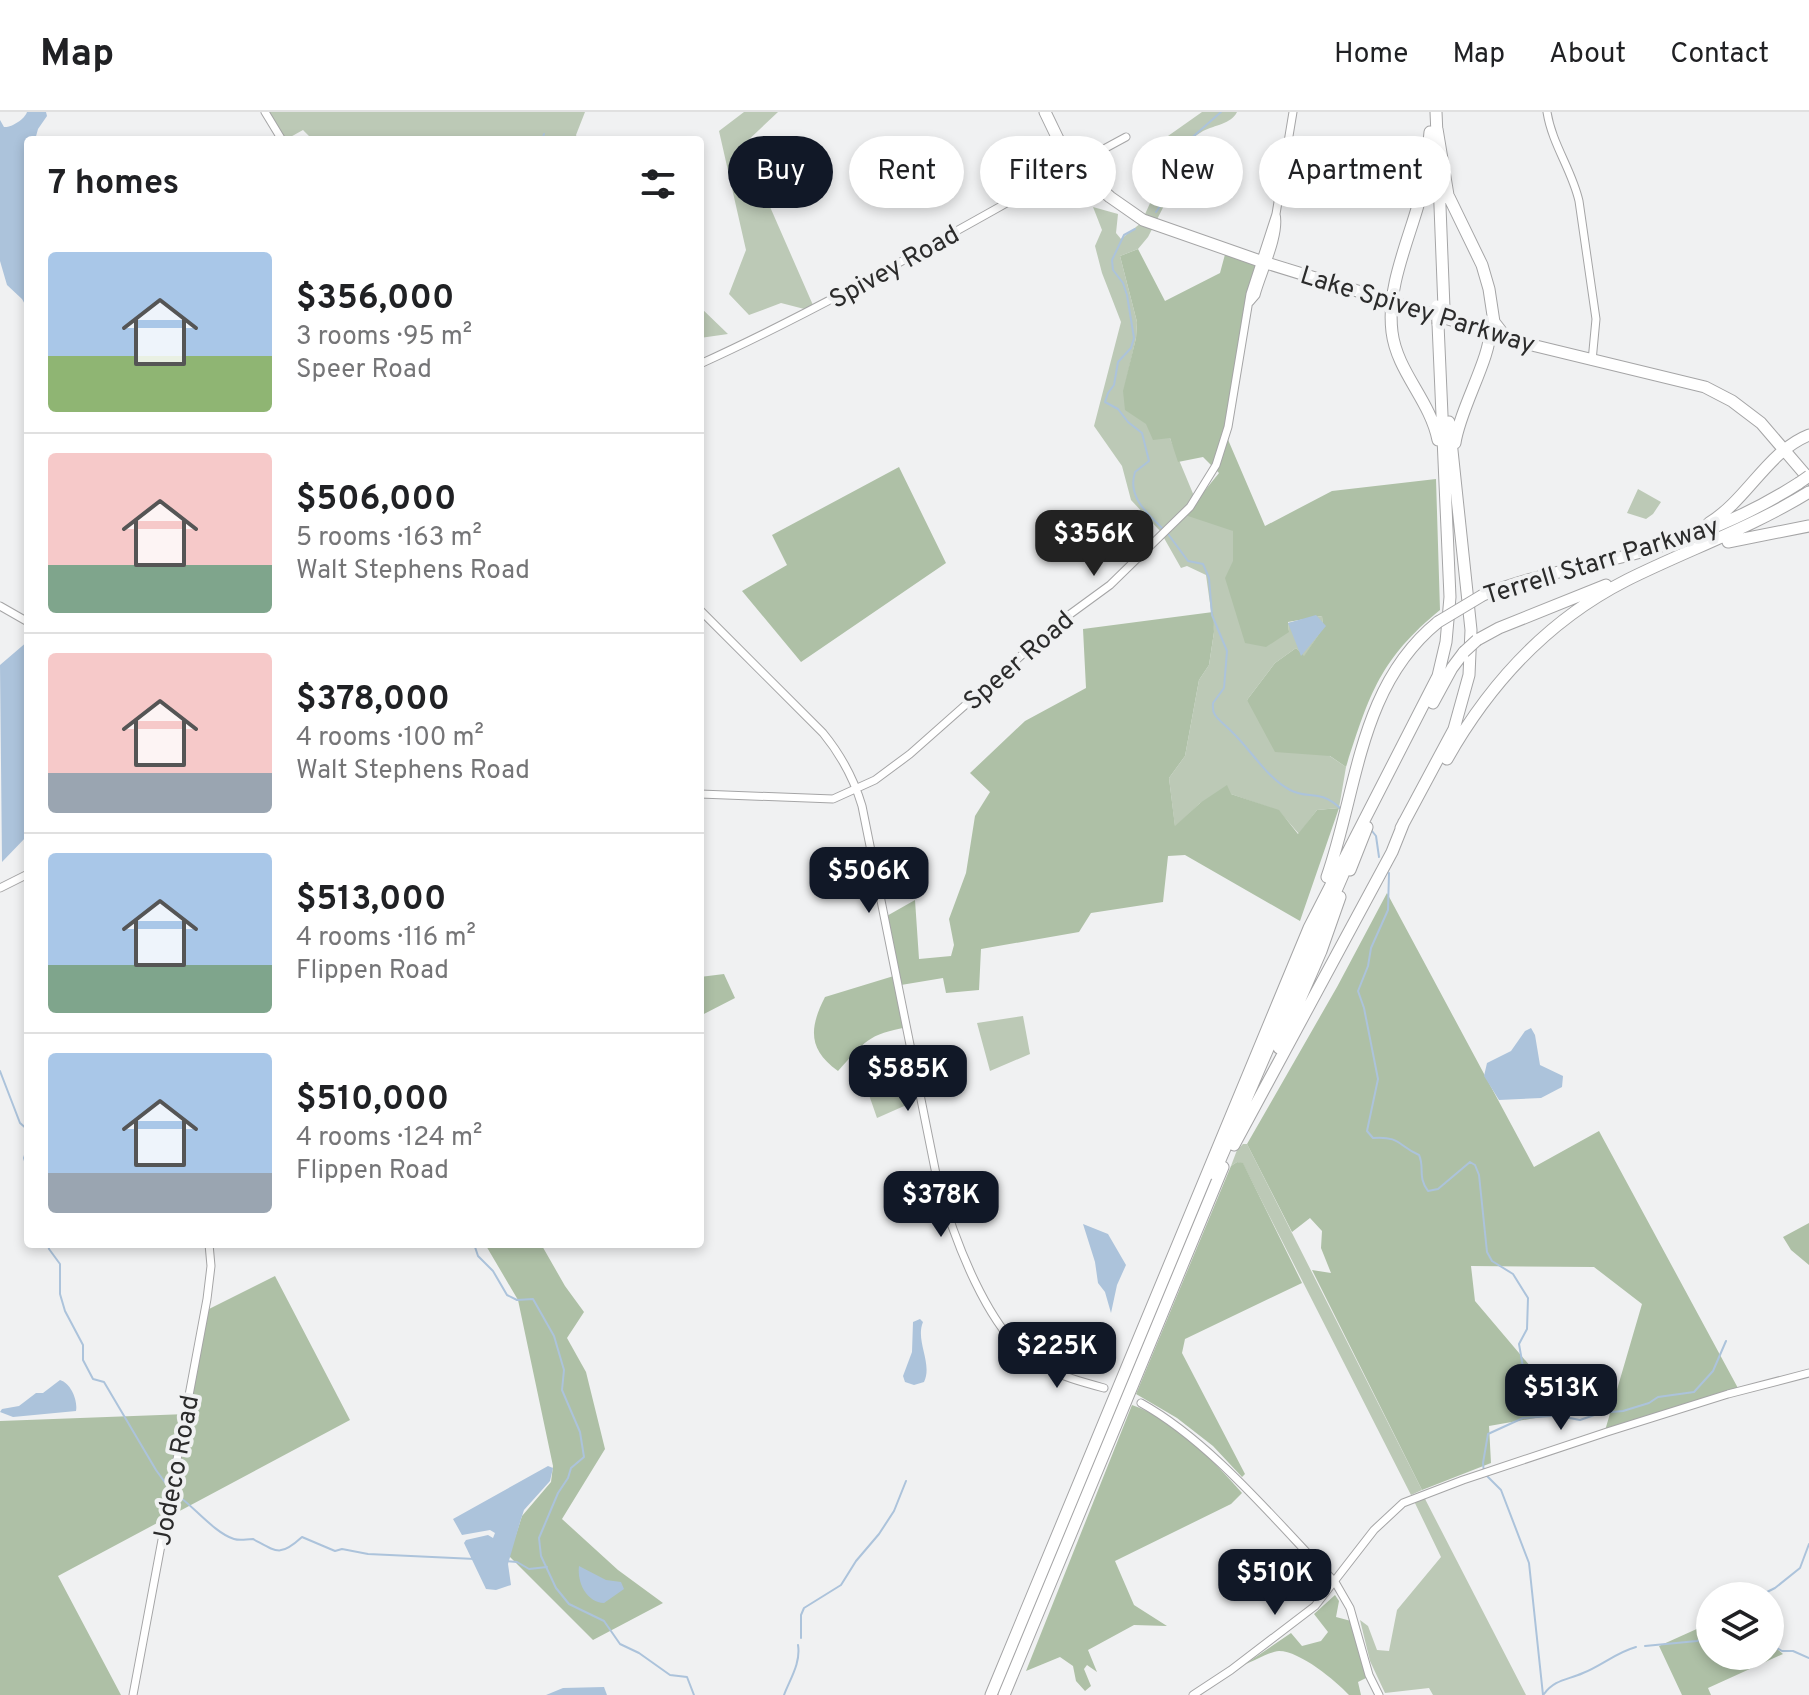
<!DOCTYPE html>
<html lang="en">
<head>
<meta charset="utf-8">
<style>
	body { margin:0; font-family:Overpass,sans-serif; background:#f6f6f6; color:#202124; height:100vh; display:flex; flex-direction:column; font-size:30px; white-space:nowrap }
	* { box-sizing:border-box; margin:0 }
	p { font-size:26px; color:#757577 }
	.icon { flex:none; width:44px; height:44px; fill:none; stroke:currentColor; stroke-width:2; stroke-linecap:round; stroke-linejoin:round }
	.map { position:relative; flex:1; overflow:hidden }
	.side { position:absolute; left:24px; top:24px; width:680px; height:1112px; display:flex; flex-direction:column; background:#fff; border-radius:8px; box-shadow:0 4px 12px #0003 }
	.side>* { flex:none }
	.guide { position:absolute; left:728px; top:24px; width:760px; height:72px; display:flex; gap:16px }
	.controls { position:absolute; left:1696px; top:1470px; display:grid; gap:16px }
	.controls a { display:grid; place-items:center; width:88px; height:88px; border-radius:50%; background:#fff; box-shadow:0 4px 12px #0003; font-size:40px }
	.price { position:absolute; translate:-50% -68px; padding:0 18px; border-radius:16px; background:#111827; color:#fff; font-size:26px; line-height:52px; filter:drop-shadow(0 2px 4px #0008) }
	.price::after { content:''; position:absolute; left:50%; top:48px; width:24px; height:18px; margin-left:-12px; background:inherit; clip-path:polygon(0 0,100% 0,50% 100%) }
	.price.active { background:#222; color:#fff }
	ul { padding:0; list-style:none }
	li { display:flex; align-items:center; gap:24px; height:200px; padding:0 24px }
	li+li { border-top:2px solid #e0e0e0 }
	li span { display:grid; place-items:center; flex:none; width:224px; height:160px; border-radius:8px; color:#555 }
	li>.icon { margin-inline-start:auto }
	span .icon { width:96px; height:96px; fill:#fffc; stroke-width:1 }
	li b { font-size:34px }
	h2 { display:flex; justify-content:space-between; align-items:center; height:96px; padding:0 24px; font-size:34px }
	.pill { padding:0 28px; border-radius:36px; background:#fff; box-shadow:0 4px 12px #0003; font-size:28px; line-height:72px }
	.pill.active { background:#111827; color:#fff }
	header { display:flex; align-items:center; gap:48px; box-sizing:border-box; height:112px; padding:0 40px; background:#fff; border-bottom:2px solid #e0e0e0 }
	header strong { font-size:38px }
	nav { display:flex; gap:44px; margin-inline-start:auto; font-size:28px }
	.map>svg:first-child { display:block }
	.green { fill:#bcc9b6 }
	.forest { fill:#aec0a6 }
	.water { fill:#acc3db }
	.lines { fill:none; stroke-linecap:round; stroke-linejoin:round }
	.stream { stroke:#acc3db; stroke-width:2 }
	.secondary-casing { stroke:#a5a5a6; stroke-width:9 }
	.highway-casing { stroke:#a5a5a6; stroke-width:13 }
	.secondary { stroke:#fff; stroke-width:7 }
	.highway { stroke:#fff; stroke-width:11 }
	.highway-bridge-casing { stroke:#a5a5a6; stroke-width:13; stroke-linecap:butt }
	.highway-bridge { stroke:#fff; stroke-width:11 }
	.labels { text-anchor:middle; stroke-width:8; stroke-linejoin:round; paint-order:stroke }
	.street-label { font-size:26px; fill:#2b2b2b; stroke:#f0f1f2 }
</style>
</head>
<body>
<header>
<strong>Map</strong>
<nav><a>Home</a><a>Map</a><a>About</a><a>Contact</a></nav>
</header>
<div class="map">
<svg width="1809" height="1583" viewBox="0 0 1809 1583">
	<rect width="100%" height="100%" fill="#f0f1f2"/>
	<!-- green -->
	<path class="green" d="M267,0h318l-9,23 2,5h-265l-10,-10 -18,10z
		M744,0h34l-35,33 73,167 -35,-9 -32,12 -20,-21 17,-44 -27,-119z
		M1202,0h35c-6,12 -22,13 -34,19 -18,11 -28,27 -40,44l7,19 -22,43 -10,12 -18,7 17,66 -1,16 -12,52 45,46 25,60 33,24 62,112 -1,-9 34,-7 1,12 -19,29 -8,-9 -21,15 -28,37 99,67 -7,41 -22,2 -18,24 -20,-23 -48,-17 -31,9 -25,24 -6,-49 16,-22 14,-76 10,-15 5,-33 -8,-57 -19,-9 -6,2 -21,-37 -29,-31 -9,-34 -28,-40 27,-104 -19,-49 -7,-27 7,-16 -9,-23 25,7 -2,19 5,6 20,-16 15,-33 -4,-24 16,-30z
		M700,195l28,27 -28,4z
		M1638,377l23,13 -8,12 -7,5 -19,-6z
		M1023,904l7,38 -40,17 -13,-48z
		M906,967l5,24 -34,15 -9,-26 26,-11z
		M1243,1032h4l175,346 -11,5 -168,-331 -6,-2 -6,4 6,-16z
		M1423,1383l103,200h-93l-4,-7 -44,5 -15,-32 -10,-41 8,6 9,24 12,1 8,-41 44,-53 -28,-58z"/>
	<!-- forest -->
	<path class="forest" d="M1227,135l35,10 -36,178 39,91 67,-35 104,-12 4,131c-60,49 -71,85 -94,157l-16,-11 -55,-4 -28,-52 28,-37 21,-15 8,8 19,-28 -1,-12 -34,6 1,10 -23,15 -21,-4 -20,-65 8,-17v-30l-48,-16 34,-42 -16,-16 -25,5 -8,-24 -17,2 -7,-16 -21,-14 -2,-19 13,-53 1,-16 -17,-66 18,-7 27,52 55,-28z
		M899,355l47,96 -145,99 -59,-71 45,-26 -15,-30z
		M1213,500l1,20 -5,33 -10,15 -14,76 -16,22 6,48 25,-23 27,-18 4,9 48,16 19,24 19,-24 22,-2 -39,113 -115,-66 -17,1 -5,46 -72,11 -12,19 -98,17 -2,41 -33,3 -3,-15 -42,7 8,42c-42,7 -44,15 -71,44 -30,-21 -29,-43 -13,-74l72,-22 -12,-58 30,-17 4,59 32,-3 3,-11 -5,-26 17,-46 9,-57 15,-24 -20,-19 55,-52 61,-33 -3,-59z
		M1387,781l147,274 65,-36 140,259 -135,44 38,-130 -48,-37 -123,-1 4,35 94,111 -80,14 2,37 -69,27 -110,-220 19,3 -10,-25 1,-17 -12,-13 -18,14 -45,-88 90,-157z
		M724,862l11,24 -35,18v-39z
		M1237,1050l6,1 59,120 -117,56 -3,14 63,121 -3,3 -29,-31 -36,-28 -41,-24 95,-228z
		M1809,1111v42l-18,-15 -8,-13z
		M485,1132h56l24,42 19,26 -17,26 19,34 19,77 -43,70 56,51 45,33 -70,37 -84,-84 13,-40 29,-34 2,-16 -35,-166z
		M275,1164l75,144 -292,156 63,119h-121v-274l187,-7 22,-105z
		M1132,1293c43,15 80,54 110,88l-11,11 -116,57 19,44 33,21 -33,-1 -46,25 9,22 -10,-7 -3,4 7,17 -6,5 -9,-10 -3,-15 -13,-9 -34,14z
		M1335,1483l4,6 -3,16 15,4 17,56 -10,5 3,13h-12c-13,-14 -49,-44 -70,-44 -10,1 -25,10 -35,14l47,-32 11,13 19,-5 7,-9 -14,-18z
		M1710,1511v33h60v-13l13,11 -75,34 3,7h-29l-23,-49z"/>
	<!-- water -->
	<path class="water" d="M27,0h19l1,4 -9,13 -3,11h-7v31l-3,9 3,4v126l-6,-11 -15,-14 -7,-24v-141l4,7c7,1 21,-8 23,-15z
		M1316,503l10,11 -25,30 -13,-33z
		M28,529v194l-26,27 -2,-197z
		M1531,916l4,7 5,30 23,11 -1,11 -21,11 -42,2 -15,-24 3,-13 24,-12 14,-20z
		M1083,1112l25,10 18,31 -9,20 -6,28 -6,-21 -7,-9 -3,-21z
		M920,1207l3,3c-8,19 10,41 1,60l-10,3 -9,-3 -2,-6 9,-24 1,-30z
		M60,1268c11,3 18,21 16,31l-63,6 -13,-5 2,-3 17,-3 17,-13h7z
		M548,1354l5,2 -3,13 -26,29 -3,9 -13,45 3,21 -15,5 -10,-1 -22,-46 2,-3 22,-5 5,3 2,-5 -5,-3 -28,5 -9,-16z
		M579,1454l27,14 15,2 3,7 -20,14c-18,-1 -27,-21 -25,-37z
		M604,1575l3,8h-61l17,-7z"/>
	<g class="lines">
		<!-- stream -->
		<path class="stream" d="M542,28l2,-6
			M1156,100l9,-13 -12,-9 26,-41 42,-37
			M1135,117l-11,6 -12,25 1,10 10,13 4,12 7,43 -3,10 -13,14 -4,23 -6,8 -3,9 13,7 10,13 14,11 7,28 -14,11c-8,25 12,41 28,57
			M1168,422l20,27 15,3 6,14 3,37 15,36 -3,37 -11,15c0,5 -1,7 2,12 5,7 13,12 18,18 18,17 34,45 57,57 19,10 29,-2 51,19
			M1372,719l4,5 3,21
			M1389,761l-1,37 -17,38 -3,18 -10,25 6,17 14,71 -11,52 6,7c28,-2 25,8 46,17 6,13 -2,21 9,36l10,-2 32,-27 5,3 4,10 8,77 5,9 21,13 15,24 -1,31 -8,15 4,23 26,23 6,9 -3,10 -13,3 41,8 20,-7 23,-2 26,-8 9,-6 36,-5 19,-21 13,-30
			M0,959l20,52 8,7
			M28,1034l-4,12 4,13
			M48,1132l1,5 11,15v30l5,17 18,34v15l10,19 11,3 52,88 13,18
			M474,1132l4,12 15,15 14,24 10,5 16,-1 21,37 10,34 -2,20 18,42 4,25 -13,11 -3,10 -10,15 -19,45 2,18 15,32 13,16 35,17 16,23 19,9 31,22 17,2 7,18
			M173,1380c18,11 41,41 61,47 7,2 12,0 19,0 24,13 27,18 49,-2l33,14 7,-2 26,5 107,5
			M506,1449l11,1 12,7 18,-2
			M1759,1484l16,-8 25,-20 9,-24
			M801,1526v-23l3,-7 37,-23 15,-24 23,-27 15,-23 12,-30
			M1700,1530l10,3
			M1770,1532l12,7h11l16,7
			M1645,1534l52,-5 13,-6
			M1544,1582c11,-15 24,-14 39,-21 18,-7 34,-21 53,-26
			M784,1583c6,-16 17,-32 14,-50
			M1543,1583l-14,-132 -28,-73 -17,-17 -1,-10 5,-29 35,-16 28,-2"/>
		<defs>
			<path id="secondary" d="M265,0l17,28
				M1547,0c5,32 25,58 32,89l17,118 -4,42
				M1250,190l6,-7c6,-22 25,-61 20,-81
				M700,252c147,-67 285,-151 426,-227
				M0,494l28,16
				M700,498l123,123c18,22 31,46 39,73l75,373c16,56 51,156 103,186 20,11 42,17 64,23
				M700,682l133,5 42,-19 35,-26 148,-131 52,-38 80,-78 26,-42 12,-38 22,-133 26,-80 17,-102
				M0,776l28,-14
				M1141,1291c72,40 136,120 194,179l15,26 19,67 10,20
				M133,1583l74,-396 4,-33 -2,-22
				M1193,1583l38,-25 84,-64 59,-76 29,-27 60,-23 144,-48 121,-38 81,-21"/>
			<path id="highway" d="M1045,0l13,27 27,36 25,22 33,23 117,41 276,85 169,41 27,14 29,22 48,56
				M1436,0l1,23
				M1437,17l11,66 34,70 7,24 5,33 7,9
				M1430,20c-2,18 -2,37 -7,55 -11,47 -37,97 -31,145 5,40 38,68 46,108
				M1087,45l-1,8 7,9
				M1439,69l5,127
				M1455,331c5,-35 37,-87 35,-115
				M1709,411c38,-23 59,-72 100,-88
				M1728,430l81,-16
				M1483,483c50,-20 103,-28 154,-42 57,-15 112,-38 162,-70
				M1477,528l22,-12 107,-43
				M1433,591l19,-35 12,-16
				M1447,647c43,-76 101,-139 180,-179 60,-30 124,-52 182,-88
				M1401,716l53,-99 15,-54 2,-45 -22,-208
				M1350,758l17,-43
				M1327,765c31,-89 32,-191 111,-255
				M1279,936l42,-97 19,-54
				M1234,1033l158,-293 12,-30
				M1214,1062l134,-311
				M991,1583l318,-767 129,-252 8,-34 4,-45 -12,-273
				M1004,1583l219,-528"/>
		</defs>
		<!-- secondary casing -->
		<use href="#secondary" class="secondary-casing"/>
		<!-- highway casing -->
		<use href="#highway" class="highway-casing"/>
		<!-- secondary -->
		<use href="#secondary" class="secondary"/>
		<!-- highway -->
		<use href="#highway" class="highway"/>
		<defs>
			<path id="highway-bridge" d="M1437,194l1,18
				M1799,371l10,-7
				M1438,510l45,-27
				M1464,540l13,-12"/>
		</defs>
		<!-- highway-bridge casing -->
		<use href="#highway-bridge" class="highway-bridge-casing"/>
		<!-- highway-bridge -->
		<use href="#highway-bridge" class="highway-bridge"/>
	</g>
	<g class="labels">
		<!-- street labels -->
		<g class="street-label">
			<text transform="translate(894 154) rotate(-29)" y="9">Spivey Road</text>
			<text transform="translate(1418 197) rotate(17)" y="9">Lake Spivey Parkway</text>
			<text transform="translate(1601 448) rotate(-17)" y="9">Terrell Starr Parkway</text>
			<text transform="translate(1018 548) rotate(-41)" y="9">Speer Road</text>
			<text transform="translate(175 1358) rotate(-79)" y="9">Jodeco Road</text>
		</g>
	</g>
</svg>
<div class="controls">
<a><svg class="icon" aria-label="layers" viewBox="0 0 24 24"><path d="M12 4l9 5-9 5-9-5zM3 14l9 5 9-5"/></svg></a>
</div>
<b class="price active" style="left:1094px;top:466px">$356K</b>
<b class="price" style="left:869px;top:803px">$506K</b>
<b class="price" style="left:908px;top:1001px">$585K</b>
<b class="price" style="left:941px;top:1127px">$378K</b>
<b class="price" style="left:1057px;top:1278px">$225K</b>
<b class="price" style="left:1561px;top:1320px">$513K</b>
<b class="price" style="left:1275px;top:1505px">$510K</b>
<div class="guide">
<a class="pill active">Buy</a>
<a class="pill">Rent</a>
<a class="pill">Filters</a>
<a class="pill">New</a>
<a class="pill">Apartment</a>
</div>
<section class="side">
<h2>7 homes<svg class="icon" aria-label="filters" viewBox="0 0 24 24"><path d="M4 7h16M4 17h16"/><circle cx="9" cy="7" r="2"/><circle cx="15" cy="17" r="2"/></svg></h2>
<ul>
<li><span style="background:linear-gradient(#a9c7e8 65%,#8fb573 0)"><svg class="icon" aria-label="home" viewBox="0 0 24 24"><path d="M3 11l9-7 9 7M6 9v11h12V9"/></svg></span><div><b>$356,000</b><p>3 rooms · 95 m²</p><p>Speer Road</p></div></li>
<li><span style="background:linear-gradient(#f6c9c9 70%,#7fa58c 0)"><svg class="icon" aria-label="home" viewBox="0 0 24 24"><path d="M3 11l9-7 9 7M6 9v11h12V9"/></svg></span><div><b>$506,000</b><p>5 rooms · 163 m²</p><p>Walt Stephens Road</p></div></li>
<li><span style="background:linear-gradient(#f6c9c9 75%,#9aa5b1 0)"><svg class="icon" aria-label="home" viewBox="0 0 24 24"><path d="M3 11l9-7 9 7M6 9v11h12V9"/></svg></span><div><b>$378,000</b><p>4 rooms · 100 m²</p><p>Walt Stephens Road</p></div></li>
<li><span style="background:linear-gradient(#a9c7e8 70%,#7fa58c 0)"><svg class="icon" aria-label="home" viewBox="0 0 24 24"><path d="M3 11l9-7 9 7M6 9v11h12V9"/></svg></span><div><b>$513,000</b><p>4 rooms · 116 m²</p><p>Flippen Road</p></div></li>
<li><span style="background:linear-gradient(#a9c7e8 75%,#9aa5b1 0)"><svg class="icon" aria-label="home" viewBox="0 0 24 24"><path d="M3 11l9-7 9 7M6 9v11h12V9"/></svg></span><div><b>$510,000</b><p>4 rooms · 124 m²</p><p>Flippen Road</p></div></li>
</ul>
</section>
</div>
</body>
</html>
